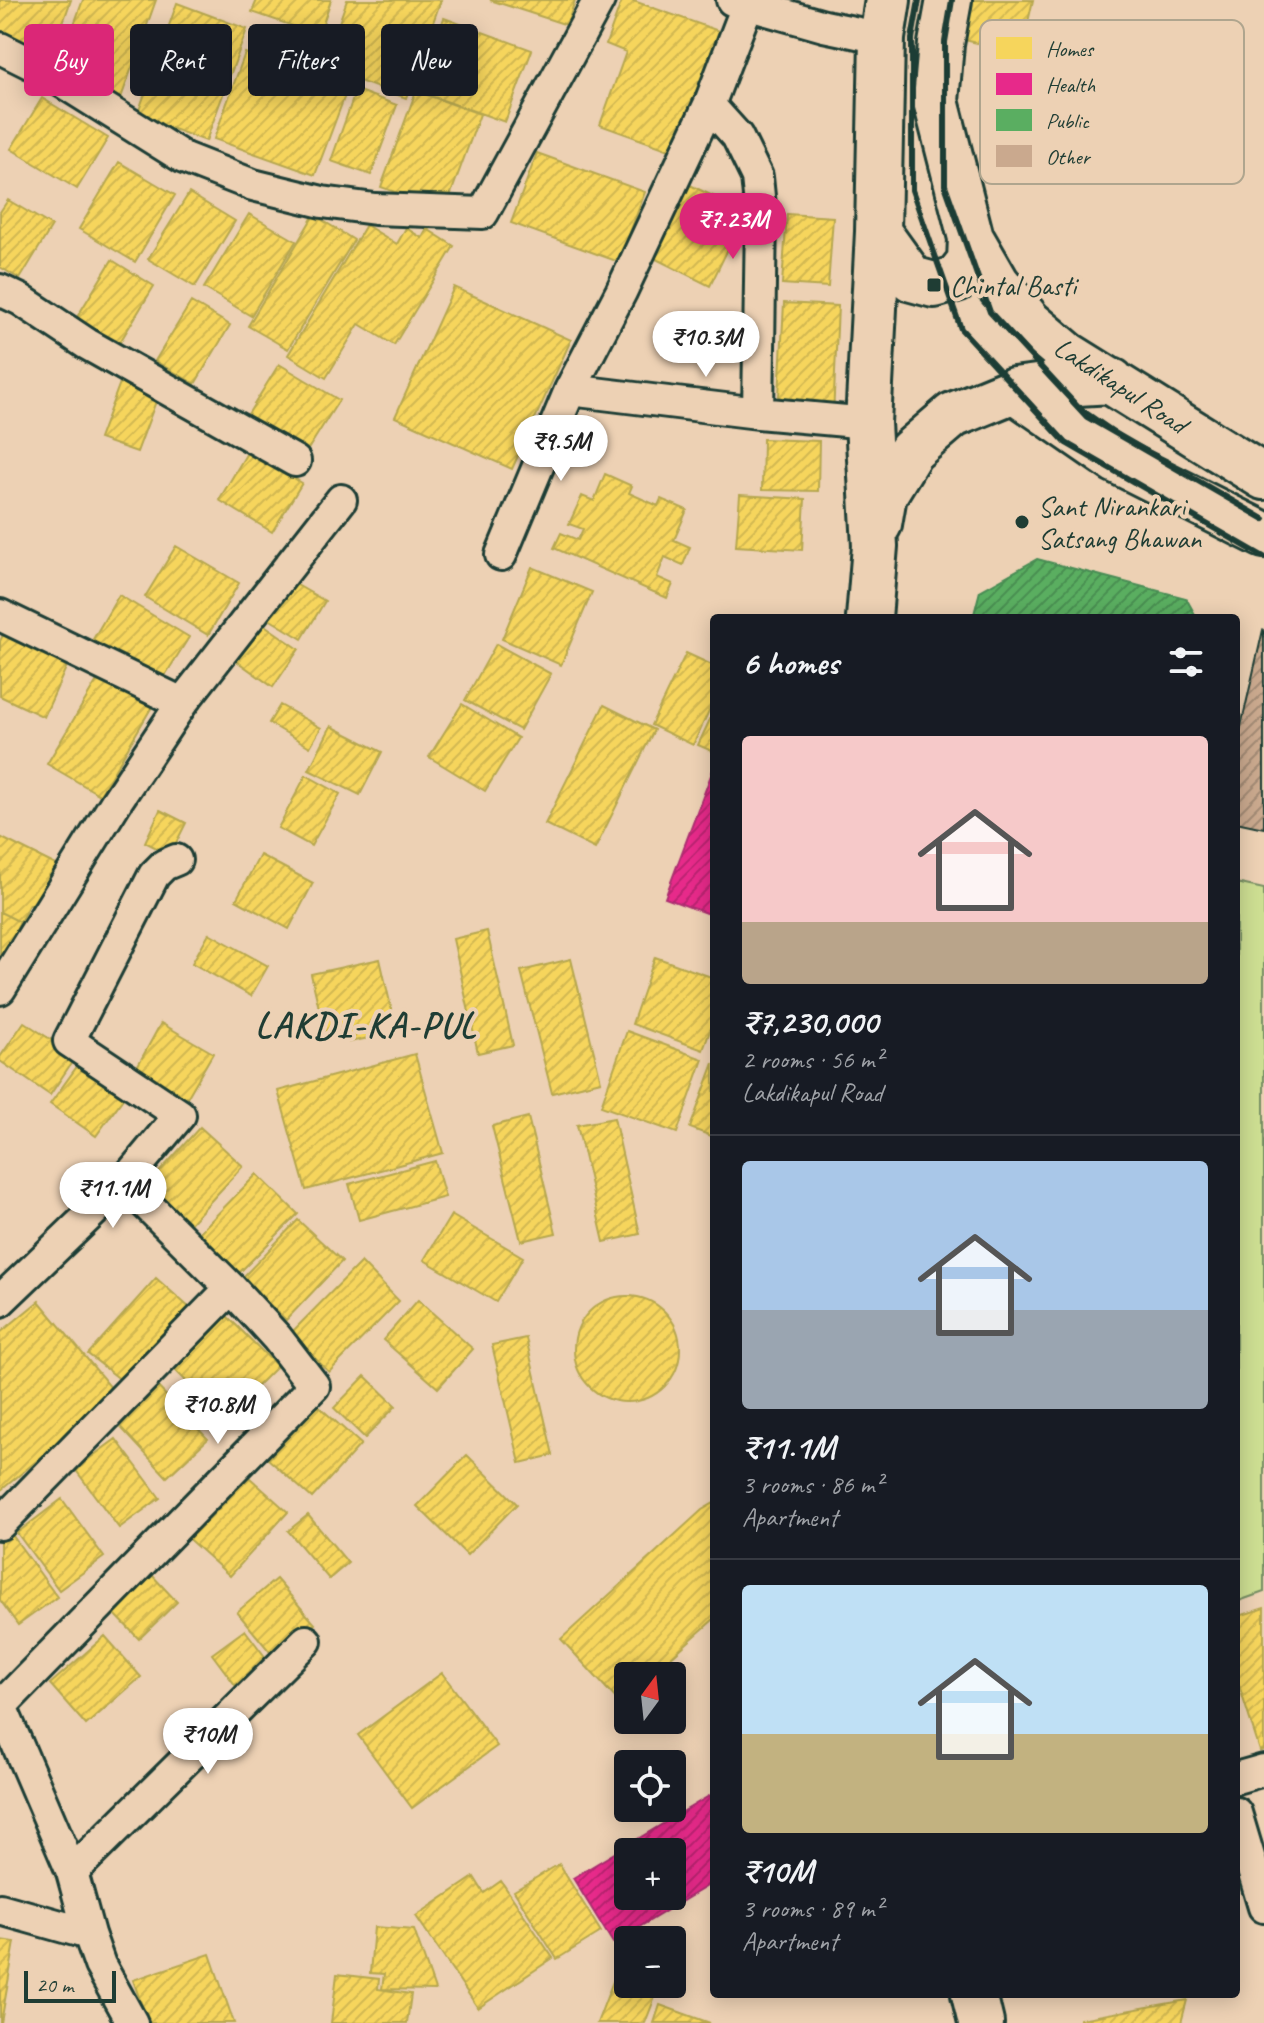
<!DOCTYPE html>
<html lang="en">
<head>
<meta charset="utf-8">
<style>
	body { margin:0; font-family:Caveat,sans-serif; background:#20242c; color:#f1f3f6; height:100vh; display:flex; flex-direction:column; font-size:30px; white-space:nowrap }
	* { box-sizing:border-box; margin:0 }
	p { font-size:26px; color:#9ea1a6 }
	.icon { flex:none; width:44px; height:44px; fill:none; stroke:currentColor; stroke-width:2; stroke-linecap:round; stroke-linejoin:round }
	.map { position:relative; flex:1; overflow:hidden }
	.details { position:absolute; left:710px; top:614px; width:530px; height:1384px; display:flex; flex-direction:column; background:#171b24; border-radius:8px; box-shadow:0 4px 20px #0003 }
	.details>* { flex:none }
	.guide { position:absolute; left:24px; top:24px; width:566px; height:72px; display:flex; gap:16px }
	.needle { width:52px; rotate:15deg }
	.buttons { position:absolute; left:614px; top:1662px; display:grid; gap:16px }
	.buttons a { display:grid; place-items:center; width:72px; height:72px; border-radius:8px; background:#171b24; box-shadow:0 4px 20px #0003; font-size:40px }
	.scale { position:absolute; left:24px; bottom:20px; width:92px; box-sizing:border-box; padding-left:8px; border:4px solid #1f3d34; border-top:0; font-size:22px; line-height:28px; white-space:nowrap; color:#1f3d34; -webkit-text-stroke:6px #edd1b4; paint-order:stroke }
	.price { position:absolute; translate:-50% -68px; padding:0 18px; border-radius:28px; background:#fff; color:#222; font-size:26px; line-height:52px; filter:drop-shadow(0 2px 4px #0008) }
	.price::after { content:''; position:absolute; left:50%; top:48px; width:24px; height:18px; margin-left:-12px; background:inherit; clip-path:polygon(0 0,100% 0,50% 100%) }
	.price.current { background:#db2777; color:#fff }
	ul { padding:0; list-style:none }
	li { display:grid; align-content:center; gap:16px; height:424px; padding:0 32px }
	li+li { border-top:2px solid #363941 }
	li span { display:grid; place-items:center; height:248px; border-radius:8px; color:#555 }
	li>.icon { margin-inline-start:auto }
	span .icon { width:144px; height:144px; fill:#fffc; stroke-width:1 }
	li b { font-size:34px }
	h2 { display:flex; justify-content:space-between; align-items:center; height:96px; padding:0 32px; font-size:34px }
	.pill { padding:0 28px; border-radius:8px; background:#171b24; box-shadow:0 4px 20px #0003; font-size:28px; line-height:72px }
	.pill.current { background:#db2777; color:#fff }
	.map>svg:first-child { display:block }
	.grass { fill:#cdde92; stroke:#768e63; stroke-width:2 }
	.homes { fill:url(#homes-hatch); stroke:#b6a750; stroke-width:2 }
	.health { fill:url(#health-hatch); stroke:#ab2f70; stroke-width:2; fill-rule:evenodd }
	.public { fill:url(#public-hatch); stroke:#488c54; stroke-width:2 }
	.building { fill:url(#building-hatch); stroke:#1f3d34; stroke-width:2 }
	.lines { fill:none; stroke-linecap:round; stroke-linejoin:round }
	.minor-casing { stroke:#1f3d34; stroke-width:36 }
	.highway-casing { stroke:#1f3d34; stroke-width:50 }
	.minor { stroke:#edd1b4; stroke-width:30 }
	.highway { stroke:#edd1b4; stroke-width:44 }
	.rail { stroke:#1f3d34; stroke-width:6 }
	.poi-dot { fill:#1f3d34; stroke:#edd1b4; stroke-width:3 }
	.labels { text-anchor:middle; stroke-width:8; stroke-linejoin:round; paint-order:stroke }
	.poi-label { font-size:28px; fill:#1f3d34; stroke:#edd1b4; text-anchor:start }
	.street-label { font-size:28px; fill:#1f3d34; stroke:#edd1b4 }
	.district-label { font-size:36px; font-weight:bold; letter-spacing:2px; fill:#1f3d34; stroke:#edd1b4 }
	.key { fill:#edd1b4; stroke:#afa58e; stroke-width:2 }
	.key-label { font-size:22px; fill:#1f3d34 }
</style>
</head>
<body>
<div class="map">
<svg width="1264" height="2023" viewBox="0 0 1264 2023">
	<defs>
		<pattern id="homes-hatch" width="6" height="6" patternUnits="userSpaceOnUse" patternTransform="scale(2)"><rect width="6" height="6" fill="#f6d55c"/><path d="M-1 1l2-2M0 6l6-6M5 7l2-2" fill="none" stroke="#d2b851"/></pattern>
		<pattern id="health-hatch" width="6" height="6" patternUnits="userSpaceOnUse" patternTransform="scale(2)"><rect width="6" height="6" fill="#e7298a"/><path d="M-1 1l2-2M0 6l6-6M5 7l2-2" fill="none" stroke="#bb2472"/></pattern>
		<pattern id="public-hatch" width="6" height="6" patternUnits="userSpaceOnUse" patternTransform="scale(2)"><rect width="6" height="6" fill="#5aae61"/><path d="M-1 1l2-2M0 6l6-6M5 7l2-2" fill="none" stroke="#4a8f51"/></pattern>
		<pattern id="building-hatch" width="6" height="6" patternUnits="userSpaceOnUse" patternTransform="scale(2)"><rect width="6" height="6" fill="#caa98e"/><path d="M-1 1l2-2M0 6l6-6M5 7l2-2" fill="none" stroke="#a38b75"/></pattern>
	</defs>
	<rect width="100%" height="100%" fill="#edd1b4"/>
	<filter id="ink" filterUnits="userSpaceOnUse"><feTurbulence type="fractalNoise" baseFrequency=".0125" numOctaves="2"/><feDisplacementMap in="SourceGraphic" scale="16" xChannelSelector="R" yChannelSelector="G"/><feConvolveMatrix kernelMatrix="1 2 1 2 8 2 1 2 1" color-interpolation-filters="sRGB"/></filter>
	<g filter="url(#ink)">
		<!-- grass -->
		<path class="grass" d="M1236,883l28,6v703l-28,10z"/>
		<!-- homes -->
		<path class="homes" d="M0,0h71l-22,62 -49,-18z
			M83,0h73l-35,98 -65,-24z
			M257,0h74l-12,35 -67,-23z
			M347,0h94l-35,98 -83,-30z
			M490,0h85l-8,25z
			M622,0h9l88,31 -44,121 -75,-27 26,-73 -20,-8z
			M969,0h64l-12,53 -61,-14z
			M177,3l70,26 -41,112 -69,-25z
			M444,18l88,32 -27,72 -88,-31z
			M245,53l102,37 -32,85 -101,-36z
			M356,90l41,15 -26,70 -40,-14z
			M416,91l64,23 -35,96 -64,-23z
			M42,98l66,40 -31,51 -66,-40z
			M537,153l108,39 -26,70 -108,-39z
			M119,162l56,33 -40,67 -56,-33z
			M690,185l56,27 -36,74 -56,-28z
			M189,193l46,28 -40,66 -47,-28z
			M8,200l44,26 -32,53 -20,-12v-55z
			M249,214l47,27 -45,75 -47,-28z
			M787,214l46,3 -5,70 -46,-3z
			M314,215l40,25 -66,109 -40,-23z
			M366,225l31,19 9,-16 16,10 5,-9 27,17 -60,99 -35,-21 -33,54 -38,-23z
			M112,260l42,26 -40,66 -43,-25z
			M454,287l117,53 -59,129 -117,-52z
			M191,302l39,23 -35,59 -40,-23z
			M784,303l54,3 -5,111 -55,-3z
			M279,364l60,36 -32,51 -60,-35z
			M124,372l38,13 -25,67 -38,-13z
			M763,439l56,2 -1,50 -56,-1z
			M248,451l54,32 -30,49 -53,-32z
			M605,474l27,12 -3,7 29,13 3,-7 26,11 -13,30 16,7 -7,18 -18,-8 -8,20 16,7 -6,14 -113,-50 7,-15 17,7 5,-11 -14,-5 13,-28 12,5z
			M740,495l65,4 -3,51 -66,-4z
			M176,546l63,37 -31,52 -63,-38z
			M532,567l60,25 -31,73 -59,-26z
			M276,573l49,28 -23,38 -48,-29z
			M119,595l70,42 -28,45 -69,-41z
			M250,615l49,34 -26,38 -49,-35z
			M6,629l64,30 -26,58 -44,-21v-55z
			M496,644l55,30 -31,56 -55,-30z
			M686,653l28,13v34l-21,45 -42,-20z
			M105,667l52,31 -57,97 -53,-31z
			M462,704l56,34 -33,53 -56,-34z
			M280,705l41,23 -11,19 -41,-24z
			M604,705l50,25 -59,119 -50,-25z
			M714,711v41l-16,-7z
			M331,726l51,26 -22,43 -51,-25z
			M306,775l34,19 -29,52 -33,-18z
			M160,810l26,13 -16,32 -25,-13z
			M0,837l62,31 -21,42 -12,-6 -9,18 -20,-10z
			M260,855l53,28 -24,46 -53,-29z
			M0,912l20,10 -20,41z
			M487,931l26,114 -35,8 -25,-114z
			M209,933l59,33 -17,30 -59,-33z
			M655,957l59,21v42l-11,30 -71,-26z
			M380,959l13,57 -18,4 4,16 -30,6 -3,-12 -21,4 -14,-60z
			M571,959l30,122 -49,12 -31,-122z
			M24,1022l52,34 -26,39 -50,-34v-4z
			M161,1023l52,30 -30,52 -51,-29z
			M627,1031l76,28 -26,74 -76,-27z
			M415,1054l28,99 -137,37 -28,-99z
			M81,1061l46,32 -31,43 -46,-32z
			M714,1063v74l-24,-9z
			M528,1117l28,116 -35,8 -29,-115z
			M614,1118l26,116 -36,8 -27,-117z
			M200,1127l43,39 -58,63 -43,-38z
			M435,1161l10,36 -86,23 -10,-36z
			M257,1174l41,40 -68,68 -40,-40z
			M451,1215l72,42 -27,45 -72,-42z
			M298,1220l44,41 -56,59 -44,-42z
			M361,1262l38,39 -70,71 -39,-38z
			M156,1278l44,39 -74,67 -38,-30z
			M574 1349a53 53 0 1 1 106 0a53 53 0 1 1-106 0Z
			M418,1300l55,49 -35,39 -55,-48z
			M39,1301l78,94 -117,96v-158z
			M218,1307l59,59 -53,53 -59,-59z
			M526,1338l27,117 -33,8 -28,-118z
			M365,1376l31,30 -31,32 -31,-30z
			M151,1380l57,59 -41,38 -54,-58z
			M317,1405l44,39 -49,54 -44,-39z
			M116,1439l44,59 -41,30 -44,-59z
			M467,1455l50,49 -50,51 -50,-49z
			M241,1470l47,42 -58,64 -47,-42z
			M62,1499l42,58 -45,33 -42,-57z
			M714,1503v116l-64,57h-22v20l-8,7 -59,-64 141,-129z
			M308,1515l40,48 -19,16 -41,-48z
			M10,1532l47,65 -39,28 -18,-25v-61z
			M150,1573l27,29 -38,37 -28,-29z
			M276,1579l39,45 -40,34 -38,-46z
			M1264,1608v142l-4,1 -24,-75v-59z
			M245,1630l24,32 -33,24 -24,-32z
			M105,1636l36,41 -55,48 -36,-41z
			M442,1673l55,73 -85,62 -54,-73z
			M559,1864l42,68 -44,27 -43,-68z
			M474,1877l10,16 17,-12 52,77 -75,50 -62,-92z
			M374,1927l40,3 21,60 -53,-1 2,-15 -14,-1z
			M0,1940l15,2 -14,81h-1z
			M210,1954l24,69h-86l-15,-43z
			M337,1974l42,5 -1,10 33,5 -4,29h-76z
			M615,1976l13,5v3h7l22,8 -12,31h-48z
			M1187,2000l-6,23h-101v-4z
			M660,2005l50,18h-56z"/>
		<!-- health -->
		<path class="health" d="M714,767v149l-49,-18z
			M714,1793v89l-101,61 -40,-65zM628,1852h44v44h-44z"/>
		<!-- public -->
		<path class="public" d="M1037,559l149,39 11,20h-224l7,-27z"/>
		<!-- building -->
		<path class="building" d="M1263,630l1,1v197l-28,-6v-74z"/>
		<g class="lines">
			<defs>
				<path id="minor" d="M732,0l92,26 58,12
					M747,6l-38,99 -88,187 -51,98 188,23 110,10
					M0,48l42,21 142,89 69,27 69,17 53,7 108,4 116,-213
					M709,105l28,31 20,41 4,39 -3,197
					M0,290l21,10 66,44 208,117
					M501,555l69,-165
					M0,615l182,88
					M0,989l116,-187 66,-99 159,-203
					M0,1301l124,-119 56,-67 -111,-74 85,-166 10,-10 12,-5
					M0,1524l231,-236
					M0,1704l72,168 17,62 11,31 32,58
					M1,1706l313,-320 -37,-48 -46,-50 -107,-106
					M1236,1778l28,-8
					M1236,1813l28,94
					M72,1872l234,-231
					M0,1909l89,25"/>
				<path id="highway" d="M949,0l-8,44 -5,57 35,137 26,45 32,39 39,33 196,122
					M878,232l34,47 22,6 22,-6 14,-18 1,-23
					M1014,390l101,70 149,75
					M879,524l5,-29 27,-44 42,-36 61,-25 46,-6 52,-3
					M869,618l6,-72 -7,-123 10,-191 4,-194 6,-38
					M974,1994l7,29"/>
			</defs>
			<!-- minor casing -->
			<use href="#minor" class="minor-casing"/>
			<!-- highway casing -->
			<use href="#highway" class="highway-casing"/>
			<!-- minor -->
			<use href="#minor" class="minor"/>
			<!-- highway -->
			<use href="#highway" class="highway"/>
			<!-- rail -->
			<path class="rail" d="M919,0l-7,39v151l49,139 105,114 198,114
				M952,0l-7,42v143l45,127 97,105 177,102"/>
		</g>
	</g>
	<!-- markers -->
	<g class="poi-dot">
		<rect x="926" y="277" width="16" height="16" rx="4"/>
		<circle cx="1022" cy="522" r="8"/>
	</g>
	<g class="labels">
		<!-- poi labels -->
		<g class="poi-label">
			<text x="950" y="295">Chintal Basti</text>
			<text x="1038" y="516">Sant Nirankari<tspan x="1038" dy="32">Satsang Bhawan</tspan></text>
		</g>
		<!-- street labels -->
		<g class="street-label">
			<text transform="translate(1121 385) rotate(33)" y="10">Lakdikapul Road</text>
		</g>
		<!-- district labels -->
		<g class="district-label">
			<text x="366" y="1037">LAKDI-KA-PUL</text>
		</g>
	</g>
	<!-- legend -->
	<rect x="980" y="20" width="264" height="164" rx="12" class="key"/>
	<rect x="996" y="37" width="36" height="22" fill="#f6d55c"/>
	<rect x="996" y="73" width="36" height="22" fill="#e7298a"/>
	<rect x="996" y="109" width="36" height="22" fill="#5aae61"/>
	<rect x="996" y="145" width="36" height="22" fill="#caa98e"/>
	<g class="key-label">
		<text x="1046" y="56">Homes</text>
		<text x="1046" y="92">Health</text>
		<text x="1046" y="128">Public</text>
		<text x="1046" y="164">Other</text>
	</g>
</svg>
<div class="buttons">
<a><svg class="needle" viewBox="-14 -14 28 28"><path d="M0-13l5 13h-10z" fill="#e53935"/><path d="M0 13l5-13h-10z" fill="#9ea1a6"/></svg></a>
<a><svg class="icon" aria-label="locate" viewBox="0 0 24 24"><circle cx="12" cy="12" r="6"/><path d="M12 2v4M12 18v4M2 12h4M18 12h4"/></svg></a>
<a>+</a>
<a>−</a>
</div>
<div class="scale">20 m</div>
<b class="price current" style="left:733px;top:261px">₹7.23M</b>
<b class="price" style="left:706px;top:379px">₹10.3M</b>
<b class="price" style="left:561px;top:483px">₹9.5M</b>
<b class="price" style="left:113px;top:1230px">₹11.1M</b>
<b class="price" style="left:218px;top:1446px">₹10.8M</b>
<b class="price" style="left:208px;top:1776px">₹10M</b>
<div class="guide">
<a class="pill current">Buy</a>
<a class="pill">Rent</a>
<a class="pill">Filters</a>
<a class="pill">New</a>
</div>
<section class="details">
<h2>6 homes<svg class="icon" aria-label="filters" viewBox="0 0 24 24"><path d="M4 7h16M4 17h16"/><circle cx="9" cy="7" r="2"/><circle cx="15" cy="17" r="2"/></svg></h2>
<ul>
<li><span style="background:linear-gradient(#f6c9c9 75%,#b9a48a 0)"><svg class="icon" aria-label="home" viewBox="0 0 24 24"><path d="M3 11l9-7 9 7M6 9v11h12V9"/></svg></span><div><b>₹7,230,000</b><p>2 rooms · 56 m²</p><p>Lakdikapul Road</p></div></li>
<li><span style="background:linear-gradient(#a9c7e8 60%,#9aa5b1 0)"><svg class="icon" aria-label="home" viewBox="0 0 24 24"><path d="M3 11l9-7 9 7M6 9v11h12V9"/></svg></span><div><b>₹11.1M</b><p>3 rooms · 86 m²</p><p>Apartment</p></div></li>
<li><span style="background:linear-gradient(#bfe0f5 60%,#c2b280 0)"><svg class="icon" aria-label="home" viewBox="0 0 24 24"><path d="M3 11l9-7 9 7M6 9v11h12V9"/></svg></span><div><b>₹10M</b><p>3 rooms · 89 m²</p><p>Apartment</p></div></li>
</ul>
</section>
</div>
</body>
</html>
